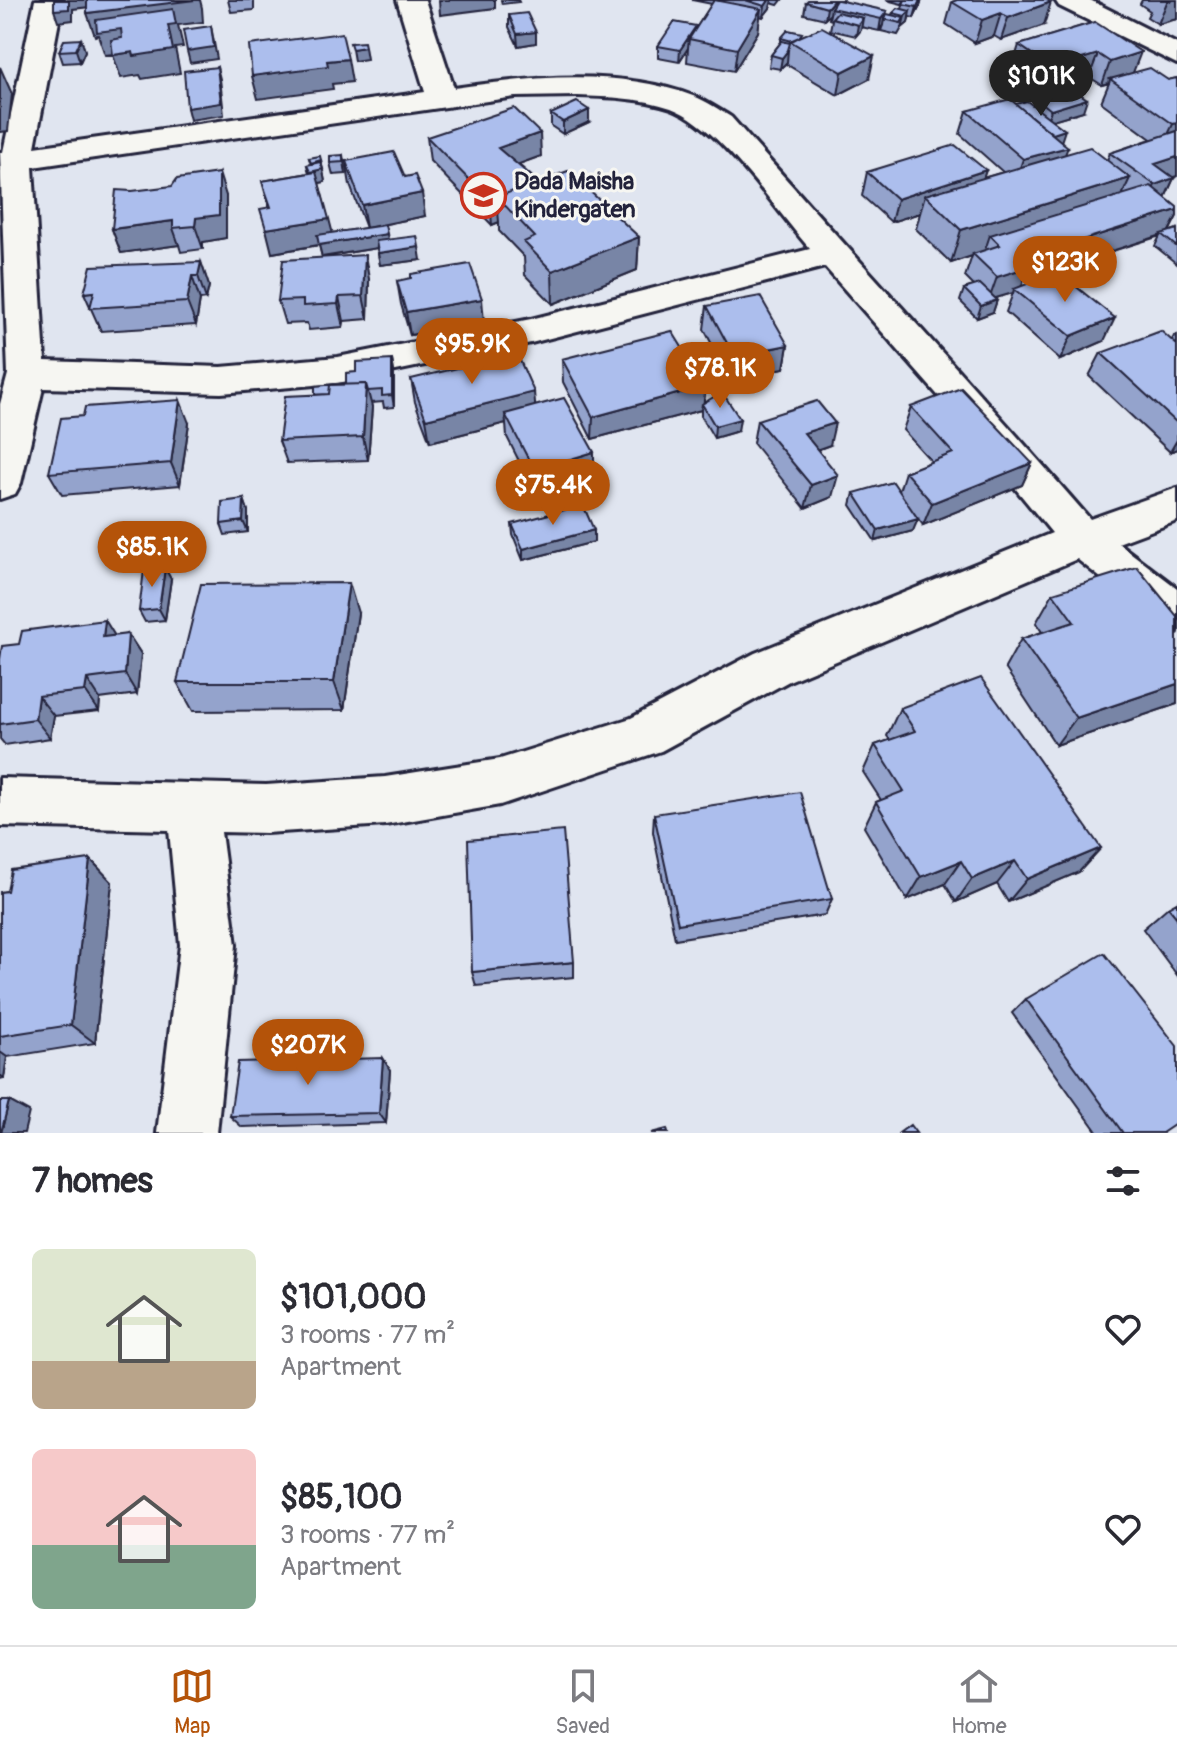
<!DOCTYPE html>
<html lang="en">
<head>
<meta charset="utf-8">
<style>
	body { margin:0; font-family:Pangolin,sans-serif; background:#f2f2f3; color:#2b2b33; height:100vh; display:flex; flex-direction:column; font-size:30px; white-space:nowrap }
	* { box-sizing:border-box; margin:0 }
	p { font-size:26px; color:#7c7c81 }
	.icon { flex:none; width:44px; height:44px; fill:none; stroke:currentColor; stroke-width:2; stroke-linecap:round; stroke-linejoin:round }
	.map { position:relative; height:1133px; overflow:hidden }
	.side { display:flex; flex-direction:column; background:#fff; flex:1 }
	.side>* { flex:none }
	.price { position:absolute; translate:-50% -68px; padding:0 18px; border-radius:28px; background:#b45309; color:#fff; font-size:26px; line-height:52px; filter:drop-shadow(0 2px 4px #0008) }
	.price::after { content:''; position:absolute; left:50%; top:48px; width:24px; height:18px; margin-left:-12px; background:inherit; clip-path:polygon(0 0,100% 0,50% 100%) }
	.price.current { background:#222; color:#fff }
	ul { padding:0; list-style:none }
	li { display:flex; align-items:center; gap:24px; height:200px; padding:0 32px }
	li span { display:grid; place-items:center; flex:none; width:224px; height:160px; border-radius:12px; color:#555 }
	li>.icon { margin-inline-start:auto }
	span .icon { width:96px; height:96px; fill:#fffc; stroke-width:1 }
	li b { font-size:34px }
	h2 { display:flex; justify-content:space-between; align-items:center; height:96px; padding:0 32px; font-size:34px }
	.dock { display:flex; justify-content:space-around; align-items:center; height:112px; border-top:2px solid #e1e1e2; background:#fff; font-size:22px; color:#7c7c81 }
	.dock a { display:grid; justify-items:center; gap:4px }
	.dock .current { color:#b45309 }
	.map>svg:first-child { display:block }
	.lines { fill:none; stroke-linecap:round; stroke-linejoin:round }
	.street-casing { stroke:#22223b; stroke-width:6 }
	.street { fill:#f6f6f2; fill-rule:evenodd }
	.wall { fill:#94a3cc; stroke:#22223b; stroke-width:2 }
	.shaded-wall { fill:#7885a6; stroke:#22223b; stroke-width:2 }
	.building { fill:#acbeed; stroke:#22223b; stroke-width:2 }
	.labels { text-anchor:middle; stroke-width:6; stroke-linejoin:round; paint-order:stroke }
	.far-poi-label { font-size:24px; font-weight:bold; fill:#22223b; stroke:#f6f6f2; text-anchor:start }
</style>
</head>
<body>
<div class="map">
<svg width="1177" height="1133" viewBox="0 0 1177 1133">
	<rect width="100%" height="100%" fill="#e0e5f0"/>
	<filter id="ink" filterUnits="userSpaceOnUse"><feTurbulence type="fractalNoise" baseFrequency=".0125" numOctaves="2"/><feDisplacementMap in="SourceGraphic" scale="16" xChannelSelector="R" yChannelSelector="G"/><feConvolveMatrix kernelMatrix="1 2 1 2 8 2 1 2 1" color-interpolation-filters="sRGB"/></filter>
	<g filter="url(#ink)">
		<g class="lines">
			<defs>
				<path id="street" d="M35,0h28l-28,147 390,-55 -28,-92h28l29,88c78,-11 164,-20 239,8 14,5 26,14 38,21 119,135 241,266 359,402l87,-31v33l-59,22 59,45v44l-16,-6 -84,-67 -288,122 -128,70 -161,54 -115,20 -119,8 -45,-1 15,113 -19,188h-60l23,-188 -11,-115 -169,-4v-48l266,7 119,-8 115,-18 131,-41 124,-65 297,-120 -102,-124 -125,-142 -294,76 -193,40 -117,10 -178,-5 -22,95 -6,11 -15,5v-95l8,-30 -8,-222h3zM578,96c31,1 64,2 93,12 49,18 104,101 139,141l-279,70 -193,38 -117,10 -176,-6 -12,-194 482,-70z
					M1055,0h35l87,44v20l-118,-58z"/>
			</defs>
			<!-- street casing -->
			<use href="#street" class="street-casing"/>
			<!-- street -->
			<use href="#street" class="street"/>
		</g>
		<!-- wall -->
		<path class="wall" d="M228,0h26v10l-23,2z
			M501,0h17l1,2 -17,2z
			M692,0h90l-4,5 -7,-2 -1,5 -7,9 -3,-1 -2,16 -24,39 -47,-9 1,-14 -9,14 -21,-4v-12l38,-18 16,-24z
			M886,0h19l-3,4z
			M957,0l87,25 -43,15 -7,-4 -19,7 -29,-19 6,-22z
			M1142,0h35v19l-19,5 -11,-7 3,-6 -10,-7z
			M842,1l44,15 6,-1 1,-2 9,-4 1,-5 17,2 -6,12 -5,-1 -1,6 -6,5 -4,7 -17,-4 2,-6 -4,6 -18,-4v3l-5,6 -26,-6 2,-10 -3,-1 1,-5 -5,5 -21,-5 2,-12z
			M509,15l27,17v11l-18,3 -9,-19z
			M1095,22l38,51 35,7 9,-2v98l-4,2h1l-9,20 12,18 -8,16 8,-3v35l-22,-18 5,-10 -136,43 -3,7 83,55 -44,19 -54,-48 7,-19 -18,5 2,2 -4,12 -16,6 -17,-17 4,-12 10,-3 -9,-9 7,-21 -21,7 -35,-34 4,-16 -29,9 -29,-26 5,-24 119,-2 -3,8 20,-6 -43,-38 7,-23 49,-7 17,2 3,-8 47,13 -31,9 9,21 4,13 42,6 3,-7 41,-14 -50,-37 8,-19 -7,2 -13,-8 -45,14 -32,-23 7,-23z
			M802,36l67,43 -31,16 -52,-31 1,-2 -7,7 -11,-2 2,-12 10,-13v-4z
			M81,39l4,12 -5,11 -17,1 -4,-12z
			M551,114l38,8 -26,12 -12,-8z
			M427,137l114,19 -23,8 20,18 101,55 -2,33 -84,34 -28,-29 -1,-18 -25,-26v-9l-7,3 -62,-64z
			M343,155l3,19 -13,1 -3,-12z
			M309,158l12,2 4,22 -6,1 13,50 34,-5 -16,-43 -4,-24 59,16 20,39 -49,10 12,14 33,20 -41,5 -3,-17 -55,9 -3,-12 -47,8 -3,-46 -7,-26 47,-8 -2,-8 4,-1z
			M226,196v42l-23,4v7l-22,3 -2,-7 -58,8 -9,-24z
			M201,262l8,24 -3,13 -6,1 -4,25 -95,6 -17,-38z
			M369,279l-1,40 -24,2 -1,6 -34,3 -2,-7 -22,1 -7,-23z
			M397,281l87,41 -74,13 -9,-31z
			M707,306l81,39 -4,23 -54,11 -26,-50z
			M1177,335v114l-7,3 -81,-76 12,-23 71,-13 2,-4z
			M562,359l144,27 -2,17 34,28 -24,7 -13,-22v-6l-109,29 -29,-57z
			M392,360l2,12v35l-10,1 -1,-6 -12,1 1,4 -4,53 -81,3 -8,-22 36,-46 31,-12 10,-11z
			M411,379l124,26 59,70 -59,18 -28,-56 -1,-14 -76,19 -15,-40z
			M911,407l121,56 -10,22 -99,40 -8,-10 -2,16 -38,10 -24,-36 3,-12 45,-2 6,-19 27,-10 -29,-32z
			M757,420l73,25 -13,5 15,47 -27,11 -52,-65z
			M189,423l-9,62 -118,10 -13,-22z
			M244,499l4,12v21l-23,3 -4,-11z
			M512,524l82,6v12l-71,18 -10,-25z
			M171,579l-6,41 -20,2 -6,-11z
			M1053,593l124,23v88l-121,41 -51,-77 16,-29 21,-7 -6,-9z
			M358,613l-14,97 -151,1 -16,-29z
			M128,634l13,20 -4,40 -37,5 -1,12 -45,5 -4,22 -45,7 -5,-6v-80z
			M900,708l201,140 -22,24 -71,30 -11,-18 -41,18 -11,-18 -38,16 -43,-73 12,-25 5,-2 -18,-28 12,-27 15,-5 -3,-4z
			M654,814l178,85 -7,16 -150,24 -22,-107z
			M90,859l22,23 -17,161 -88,14 -3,21 -4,1v-187l7,-1z
			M1177,902v73l-34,-46 25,-22z
			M574,962v15l-98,9 -4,-14z
			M1026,999l136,134h-64l-86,-120z
			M383,1058l7,12 -4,53 -144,4 -12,-11z"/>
		<!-- shaded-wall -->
		<path class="shaded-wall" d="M68,0h30v6l-25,3v11l-15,2 -4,-12z
			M177,0h23l2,8 1,14 -25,3 5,22 -8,1 5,25 -38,6 -2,-4 -19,3 -8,-23 20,-3 40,-2 -44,2 -24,3 -7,-20 -3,1 -8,-23z
			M439,0h56v8l-55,7z
			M769,0h3l-2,8 -7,9 2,-11z
			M834,0h9l-8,9 -4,-1 -1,6 -5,5 2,-11z
			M920,0h2l-2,6 -6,12 3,-11z
			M1173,0h4v19l-19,5 9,-22z
			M1051,2l-7,23 -43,15 7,-22z
			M761,9l-3,23 -24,39 3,-22z
			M887,11l-2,9 -1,-1 -1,6 -4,6 2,-12z
			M910,11l-2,12 -6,5 3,-12z
			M1001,13l-7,23 -19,7 7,-23z
			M863,18l-2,12 -5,6 2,-11z
			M211,26l6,33 -27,4 -3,-12z
			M696,26l-1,11 -6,2 -1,9 -9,14 1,-12z
			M536,32v11l-18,3 -1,-12z
			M81,39l4,12 -5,11 -4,-12z
			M365,47l2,12 -13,2 -2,-12z
			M788,50l-1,12 -7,7 2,-11z
			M1141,52l-9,23 -22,4 -1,4 -7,2 8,-23z
			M1098,54l-9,23 -45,14 8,-23z
			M874,56l-5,23 -31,16 4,-23z
			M348,59l4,23 -20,2 1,5 -75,10 -6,-23 75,-15z
			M0,67l12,27 -4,37 -8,1z
			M217,67l3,12 4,36 -34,5 -3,-12z
			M1087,99l-4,12 -37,11 5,-12z
			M589,110v12l-26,12v-12z
			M1177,123v19l-15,5 11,-23z
			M1065,130l-4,12 -11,-7z
			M540,133l1,23 -41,15 -2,-23z
			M1068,147l-9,23 -44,12 8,-23z
			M1177,157v19l-24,8 2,-20z
			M321,160l4,22 -12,2v-13l-2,-8z
			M986,170l-8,24 -53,1 -5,18 -29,9 6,-23z
			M219,173l7,23v42l-23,4v7l-8,-23 1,-8z
			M1130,178l-15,33 -115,34 -10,-10 -6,18 -11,1 -1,2 -21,7 10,-33z
			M1174,178l-11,24 -19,7 11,-24z
			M422,193l3,23 -59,12 -4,-23z
			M497,199l2,23 -7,3 -2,-24z
			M1177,210v6l-9,17 -144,46 -4,12 -6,-2 -1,4 -24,7 8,-23 23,-17z
			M329,219l6,23 52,-8 2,12 -67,11 -3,-12 -47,8 -6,-24z
			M173,221v7l6,17 -58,8 -9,-24z
			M639,237l-2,33 -84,34 -1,-33z
			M419,247l2,13 -41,5 -2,-12z
			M365,255l4,24 -1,40 -5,-23z
			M201,262l8,24 -3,13 -8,-23z
			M192,276l8,24 -4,25 -9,-23z
			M339,297l5,24 -1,6 -5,-23z
			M482,299l2,23 -74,13 -4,-23z
			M997,300l-4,12 -16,6 4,-12z
			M1115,318l-11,23 -44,19 11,-24z
			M788,345l-4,23 -54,11 4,-23z
			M392,360l2,12v35l-2,-12z
			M366,384l6,23 -4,53 -5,-23z
			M706,386l-3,21 -1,-3 -1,6 -109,29 1,-22z
			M534,392l2,23 -31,-1 1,9 -76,19 -4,-23z
			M180,400l9,23 -9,62 -9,-22z
			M740,419l-2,12 -24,7 1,-12z
			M835,423l-5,22 -31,11 5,-23z
			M1177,440v9l-7,3z
			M594,452v23l-59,18 -1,-23z
			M1032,463l-10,22 -99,40 9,-22z
			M838,475l-6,22 -27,11 6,-23z
			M244,499l4,12v21l-5,-11z
			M918,519l-5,12 -38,10 3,-11z
			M594,530v12l-71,18v-11z
			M165,568l6,11 -6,41 -6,-11z
			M349,583l9,30 -14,97 -10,-28z
			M105,620l13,21 -15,-4z
			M128,634l13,20 -4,40 -12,-20z
			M87,679l13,20 -1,12 -14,-20z
			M1177,684v20l-121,41 20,-27z
			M38,696l16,20 -4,22 -15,-19z
			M1101,848l-22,24 -71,30 19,-23z
			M90,859l22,23 -17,161 -24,-18z
			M961,861l-16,23 -38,16 14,-23z
			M1015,861l-18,23 -41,18 16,-23z
			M0,1052l7,5 -3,21 -4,-3z
			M383,1058l7,12 -4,53 -7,-10z
			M9,1101l20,11 -5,21h-23z"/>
		<!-- building -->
		<path class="building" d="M54,0h15v9l-15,1z
			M87,0h108l-108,13z
			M714,0l47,9 -24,40 -48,-10z
			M745,0h24l-4,6z
			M808,0h26l-7,8 -21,-6z
			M836,0h2l49,11 -6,8 -50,-11z
			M905,0h15l-3,7 -14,-3z
			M957,0h90l4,2 -43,16 -7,-5 -19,7 -30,-18z
			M898,8l12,3 -5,5 -12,-3z
			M173,9l3,15 -8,1 5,25 -39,6 -1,-4 -20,3 -2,-15 11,-2 -1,-9 -24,3 -1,-12z
			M837,12l26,6 -5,7 -26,-7z
			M527,13l9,19 -19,2 -8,-19z
			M887,14l17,4 -3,5 -17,-4z
			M674,22l22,4 -16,24 -22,-4z
			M1095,22l46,30 -31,10 -12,-8 -46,14 -33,-23z
			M211,26l3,21 -27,4 -4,-21z
			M822,27l52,29 -32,16 -52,-31z
			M788,30l14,3 -3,4 -7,4 -11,-3z
			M342,33l6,26 -21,2 1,5 -76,10 -3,-31z
			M81,39l-5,11 -17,1 5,-11z
			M782,41l8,2 -2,7 -6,8 -11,-3z
			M364,42l1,5 -13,2 -2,-6z
			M217,67l4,36 -34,5 -3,-37z
			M1150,68l18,12 9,-2v45l-4,1 -63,-45z
			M1072,88l15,11 -36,11 -15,-12z
			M1010,99l58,48 -45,12 -56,-48z
			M1027,101l38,29 -12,4 -37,-30z
			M577,102l12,8 -26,12 -12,-8z
			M514,108l26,25 -42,15 40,34 -41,15 1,1 -8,3 -63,-64z
			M1177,131v26l-22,7 19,14 -19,7 -45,-32z
			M955,145l31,25 -89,29 -30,-27z
			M1090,147l40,31 -169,52 -36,-35z
			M394,152l11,25 10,-2 7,18 -60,12 -16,-44z
			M343,155v7l-13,1v-7z
			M320,156l1,4 -10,3 -2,-5z
			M320,162l3,7 -13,3 -3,-7z
			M568,171l71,66 -87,34 -28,-29 11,-5 -38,-40z
			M316,172l13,47 -63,10 -6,-20 11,-2 -9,-26z
			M219,173v42l-23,3 -1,8 -22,2v-7l-61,8 4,-39 16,1 40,-5 5,-7z
			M1151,186l26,21v3l-157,50 9,7 -32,10 -24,-23 27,-9 -10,-10z
			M385,225l2,9 -68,11 -2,-10z
			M1177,229v18l-16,-13z
			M417,236l2,11 -41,6 -2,-12z
			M365,255l-2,41 -24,1 -1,7 -35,2v-6l-25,1 5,-41z
			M201,262l-3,14h-6l-5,26 -97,6 4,-16 -10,1 7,-27z
			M470,264l12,35 -76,13 -9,-31 14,-3v-4z
			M1058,272l57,46 -44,18 -57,-47z
			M980,284l17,16 -16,6 -17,-17z
			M760,296l28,49 -54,11 -27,-50z
			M672,331l34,55 -113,31 -31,-58z
			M1161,331l16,14v78l-76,-70z
			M517,354l17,38 -108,27 -15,-40z
			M392,360v35l-10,1v-6l-14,1 -2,-7 -36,1 -1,9 -14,1v-9l31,-3v-10l10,-1v-10z
			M366,384l-3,53 -84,4 6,-45 44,-2 1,-9z
			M961,388l71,75 -100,40 -27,-31 48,-19 -42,-46z
			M722,392l18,27 -25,7 -13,-22z
			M564,398l30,54 -60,18 -29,-56z
			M180,400l-9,63 -122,10 12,-55 22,-2 2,-9z
			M817,401l18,22 -31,10 34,42 -27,10 -54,-65z
			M893,482l25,37 -40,11 -24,-37z
			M244,499l-1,22 -22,3 1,-22z
			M583,505l11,25 -71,19 -11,-25z
			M1137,567l40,49v68l-101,34 -55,-79 53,-17 -21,-29z
			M165,568l-6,41 -20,2 5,-41z
			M349,583l-15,99h-157l24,-98z
			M105,620l-2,17 25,-3 -3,40 -38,5 -2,12 -47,5 -3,23 -35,5v-65l2,-13 17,-2 3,-13z
			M981,678l120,170 -74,31 -12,-18 -43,18 -11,-18 -40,16 -45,-75 28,-11 -29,-46 40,-14 -15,-23z
			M800,792l32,107 -154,25 -24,-110z
			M563,831l11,131 -102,10 -4,-132z
			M90,859l-19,166 -71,11v-144l7,-1 4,-21z
			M1177,902v16l-9,-11z
			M1104,953l73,93v77l-15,10h-39l-97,-134z
			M383,1058l-4,55 -149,3 8,-54z
			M0,1101h9l-8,32h-1z
			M910,1125l6,8h-17z
			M667,1129l1,4h-17z"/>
	</g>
	<!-- icons -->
	<defs>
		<symbol id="school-ring" viewBox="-11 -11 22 22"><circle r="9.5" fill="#f6f6f2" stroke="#c8321e" stroke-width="1.5"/><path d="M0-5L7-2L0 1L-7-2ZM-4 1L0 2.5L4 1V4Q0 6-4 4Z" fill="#c8321e"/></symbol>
	</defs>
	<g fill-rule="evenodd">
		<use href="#school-ring" x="458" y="170" width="51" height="51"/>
	</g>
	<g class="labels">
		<!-- far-poi labels -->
		<g class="far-poi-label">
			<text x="514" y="189">Dada Maisha<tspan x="514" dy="28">Kindergaten</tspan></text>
		</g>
	</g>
</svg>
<b class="price current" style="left:1041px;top:118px">$101K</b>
<b class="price" style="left:1065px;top:304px">$123K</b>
<b class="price" style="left:472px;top:386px">$95.9K</b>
<b class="price" style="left:720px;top:410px">$78.1K</b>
<b class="price" style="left:553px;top:527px">$75.4K</b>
<b class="price" style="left:152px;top:589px">$85.1K</b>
<b class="price" style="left:308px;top:1087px">$207K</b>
</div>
<section class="side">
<h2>7 homes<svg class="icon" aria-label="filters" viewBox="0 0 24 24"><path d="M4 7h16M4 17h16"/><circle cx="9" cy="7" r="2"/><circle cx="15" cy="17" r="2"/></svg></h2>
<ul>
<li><span style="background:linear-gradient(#dfe7d0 70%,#b9a48a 0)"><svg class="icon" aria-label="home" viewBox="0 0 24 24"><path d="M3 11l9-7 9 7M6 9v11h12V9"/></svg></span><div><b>$101,000</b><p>3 rooms · 77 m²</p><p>Apartment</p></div><svg class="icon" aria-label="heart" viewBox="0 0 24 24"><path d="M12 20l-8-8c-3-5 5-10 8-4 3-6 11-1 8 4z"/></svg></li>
<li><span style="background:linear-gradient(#f6c9c9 60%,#7fa58c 0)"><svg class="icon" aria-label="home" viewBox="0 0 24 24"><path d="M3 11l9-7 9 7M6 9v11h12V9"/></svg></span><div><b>$85,100</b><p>3 rooms · 77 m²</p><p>Apartment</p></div><svg class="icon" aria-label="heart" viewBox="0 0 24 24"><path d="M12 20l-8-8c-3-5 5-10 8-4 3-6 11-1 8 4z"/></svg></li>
</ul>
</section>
<nav class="dock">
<a class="current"><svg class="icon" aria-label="map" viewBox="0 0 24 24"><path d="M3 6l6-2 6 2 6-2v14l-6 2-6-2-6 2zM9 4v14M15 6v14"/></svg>Map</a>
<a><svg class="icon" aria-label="saved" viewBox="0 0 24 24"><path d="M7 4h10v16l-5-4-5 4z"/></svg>Saved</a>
<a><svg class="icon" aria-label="home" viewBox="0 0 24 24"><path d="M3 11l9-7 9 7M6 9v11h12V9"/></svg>Home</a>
</nav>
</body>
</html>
